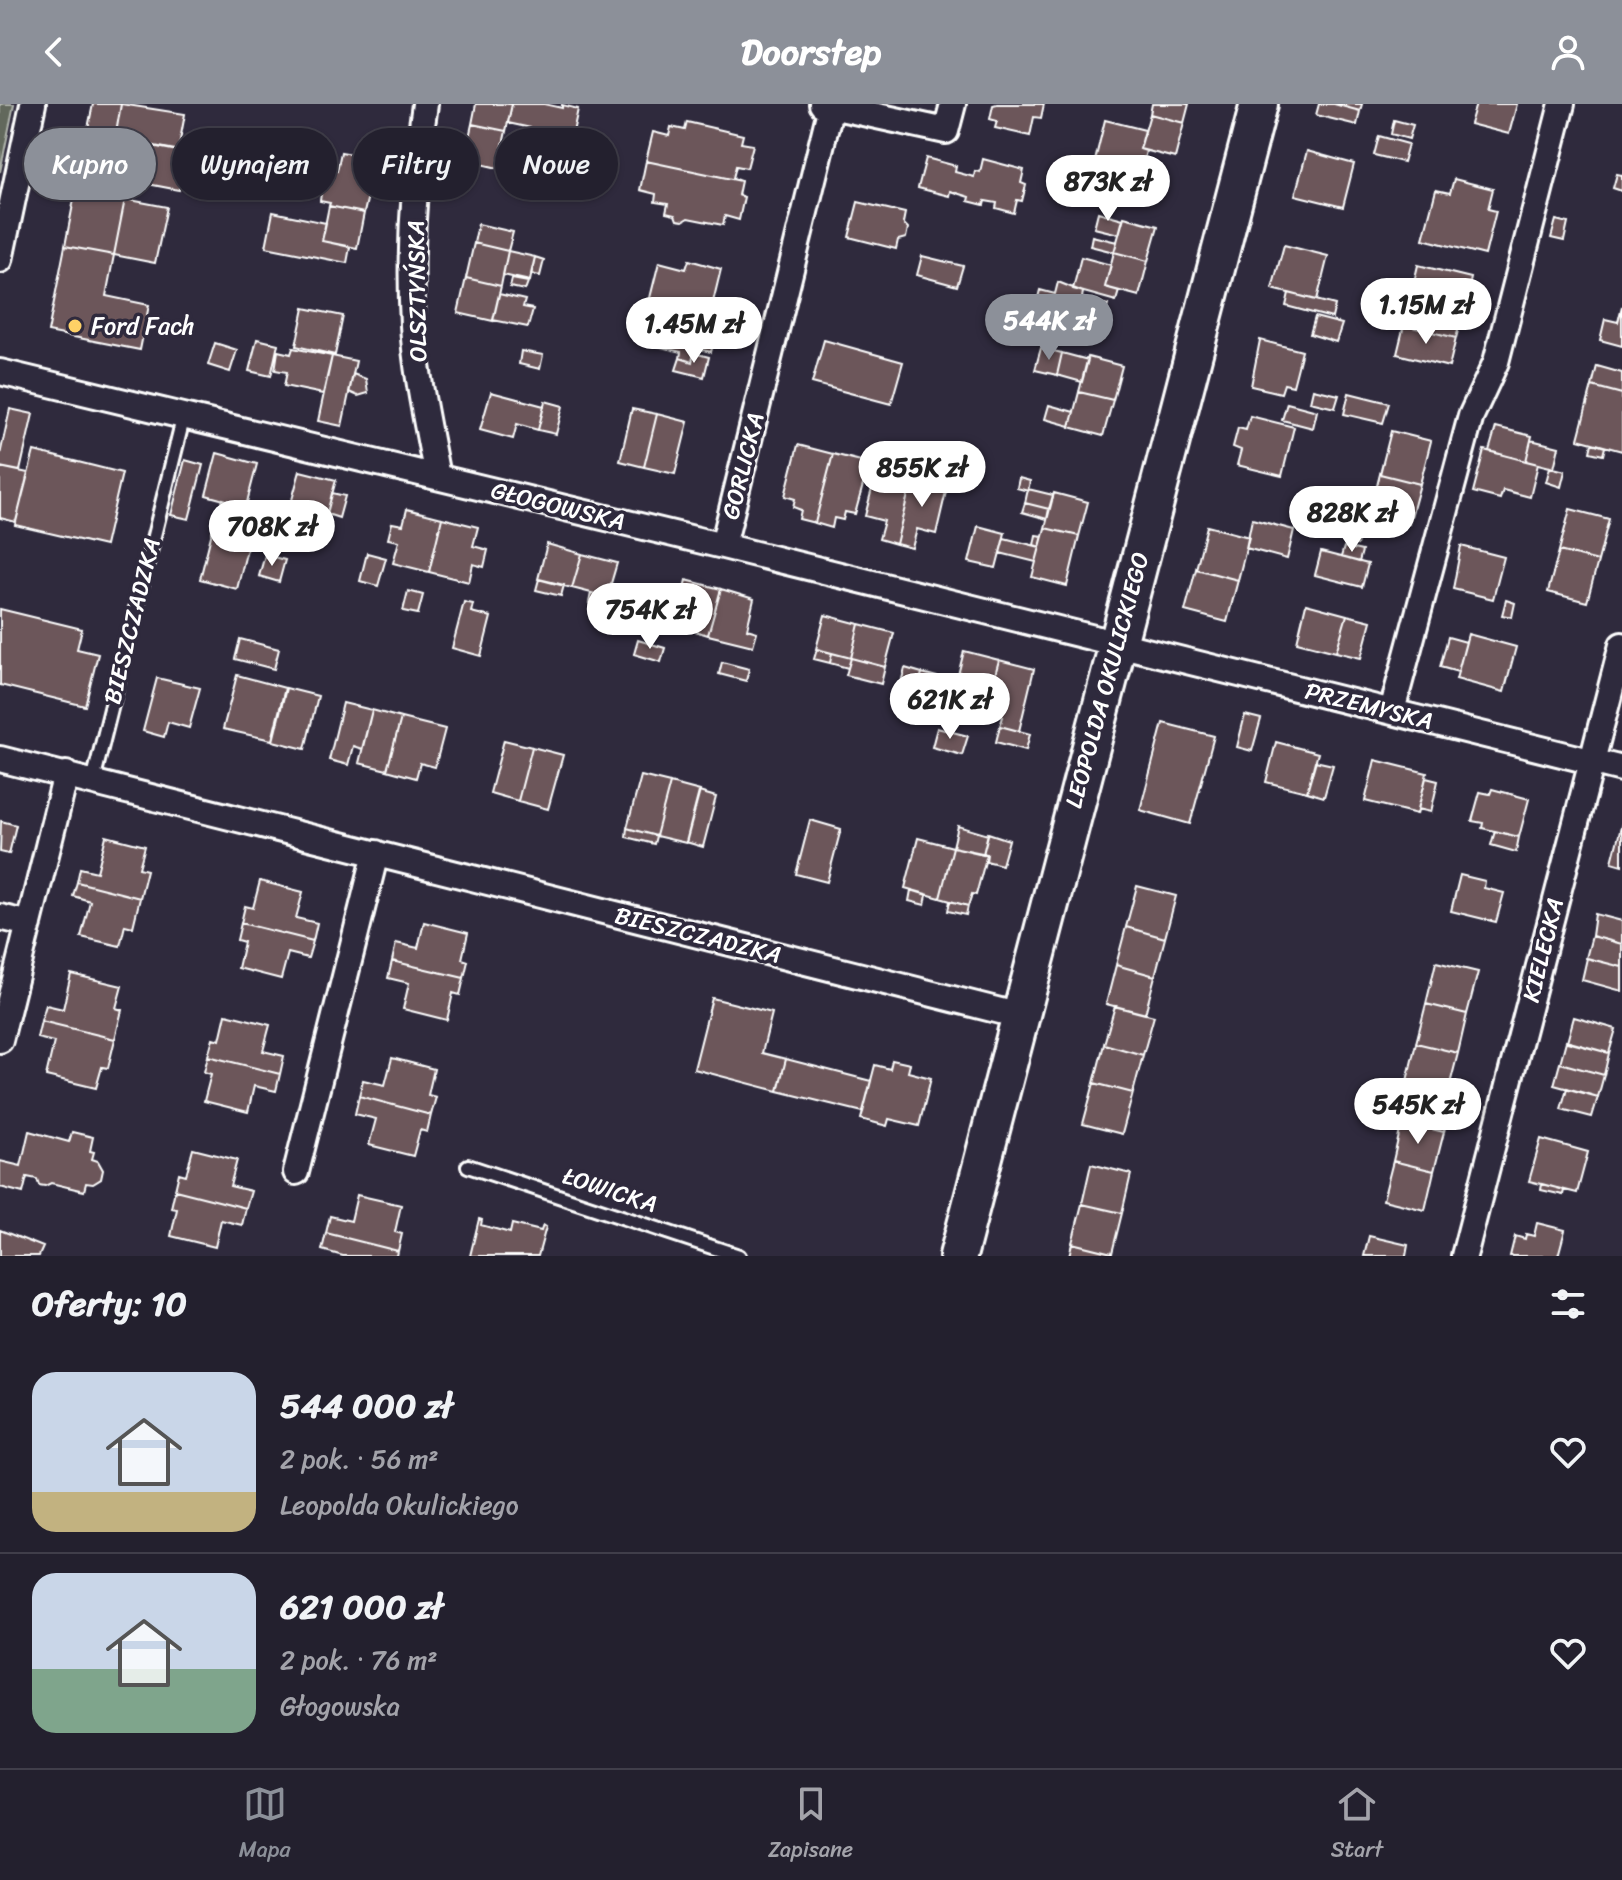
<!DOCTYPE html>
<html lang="pl">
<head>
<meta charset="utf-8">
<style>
	body { margin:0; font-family:Sriracha,sans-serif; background:#2f2d3a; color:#f1f3f6; height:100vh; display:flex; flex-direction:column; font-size:30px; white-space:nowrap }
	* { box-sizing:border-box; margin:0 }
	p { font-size:26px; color:#a3a3aa }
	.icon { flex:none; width:44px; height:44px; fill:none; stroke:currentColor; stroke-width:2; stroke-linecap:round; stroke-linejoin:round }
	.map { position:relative; height:1152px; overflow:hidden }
	.sheet { display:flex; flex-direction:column; background:#23202e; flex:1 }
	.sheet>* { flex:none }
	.top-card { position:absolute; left:24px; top:24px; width:800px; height:72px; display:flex; gap:16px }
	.price { position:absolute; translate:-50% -68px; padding:0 18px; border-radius:28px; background:#fff; color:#222; font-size:26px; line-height:52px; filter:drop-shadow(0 2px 4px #0008) }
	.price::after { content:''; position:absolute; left:50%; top:48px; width:24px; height:18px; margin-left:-12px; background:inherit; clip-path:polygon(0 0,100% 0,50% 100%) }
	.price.selected { background:#8c9099; color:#fff }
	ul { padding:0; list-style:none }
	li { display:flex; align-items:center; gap:24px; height:200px; padding:0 32px }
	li+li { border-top:2px solid #403e4a }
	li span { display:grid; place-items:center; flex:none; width:224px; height:160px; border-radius:24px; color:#555 }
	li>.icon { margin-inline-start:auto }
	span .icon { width:96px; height:96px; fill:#fffc; stroke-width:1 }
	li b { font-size:34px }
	h2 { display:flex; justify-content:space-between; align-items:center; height:96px; padding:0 32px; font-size:34px }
	.tag { padding:0 28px; border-radius:36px; background:#23202e; box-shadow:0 2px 6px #0004,0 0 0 2px #403e4a; font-size:28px; line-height:72px }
	.tag.selected { background:#8c9099; color:#fff }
	header { display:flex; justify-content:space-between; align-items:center; height:104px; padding:0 32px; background:#8c9099; color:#fff; font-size:36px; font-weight:700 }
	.dock { display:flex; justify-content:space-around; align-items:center; height:112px; border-top:2px solid #403e4a; background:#23202e; font-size:22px; color:#a3a3aa }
	.dock a { display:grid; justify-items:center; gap:4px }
	.dock .selected { color:#8c9099 }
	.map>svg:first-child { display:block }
	.green { fill:#62685b; stroke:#b0b4ad; stroke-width:2 }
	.building { fill:#6c565a; stroke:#fff; stroke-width:2 }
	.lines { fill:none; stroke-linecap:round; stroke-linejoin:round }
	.lane-casing { stroke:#fff; stroke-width:18 }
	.street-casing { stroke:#fff; stroke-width:30 }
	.secondary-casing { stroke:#fff; stroke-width:42 }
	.lane { stroke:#2f2a3d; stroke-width:12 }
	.street { stroke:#2f2a3d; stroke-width:24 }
	.secondary { stroke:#2f2a3d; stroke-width:36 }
	.poi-dot { fill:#ffd166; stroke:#2f2a3d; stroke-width:3 }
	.labels { text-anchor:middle; stroke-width:7; stroke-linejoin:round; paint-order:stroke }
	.street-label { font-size:24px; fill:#fff; stroke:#2f2a3d }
	.poi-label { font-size:24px; fill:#fff; stroke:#2f2a3d; text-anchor:start }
</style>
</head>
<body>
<header><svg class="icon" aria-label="back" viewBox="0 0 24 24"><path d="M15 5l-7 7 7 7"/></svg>Doorstep<svg class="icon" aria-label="person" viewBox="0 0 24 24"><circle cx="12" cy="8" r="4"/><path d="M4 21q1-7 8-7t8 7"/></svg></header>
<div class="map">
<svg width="1622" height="1152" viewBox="0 0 1622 1152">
	<rect width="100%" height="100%" fill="#2f2a3d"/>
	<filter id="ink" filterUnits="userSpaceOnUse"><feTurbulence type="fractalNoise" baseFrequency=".0125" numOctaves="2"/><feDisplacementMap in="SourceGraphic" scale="16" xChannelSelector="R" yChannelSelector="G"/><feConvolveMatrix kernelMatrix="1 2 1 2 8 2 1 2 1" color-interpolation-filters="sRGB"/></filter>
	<g filter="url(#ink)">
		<!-- green -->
		<path class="green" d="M0,0h14l-14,68z"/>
		<!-- building -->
		<path class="building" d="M93,0h28l-6,35 -28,-6z
			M121,0l64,10 -7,37 -63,-12z
			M476,0h36l-6,27 -34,-7z
			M512,0h32l18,4v-3l16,4 -6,28 -64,-14z
			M997,0h47l-3,14 -7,-1 -4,19 -35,-8 2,-7 -7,-2 3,-14z
			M1152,0h37l-5,19 -34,-9z
			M1319,0h15l26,7 -3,14 -41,-10z
			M1334,0h28l-2,7z
			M1476,0h41l-8,30 -39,-10z
			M1150,10l34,9 -9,35 -35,-9z
			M1105,16l40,10 -5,19 6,2 -6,26 -46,-12z
			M1394,16l19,5 -4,14 -18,-5z
			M687,18l56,13 -2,8 12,2 -6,23 -11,-2 -3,12 8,3 -95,-20 7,-29 16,4 2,-9 14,3z
			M472,20l34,7 -8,37 -34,-8z
			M87,29l99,19 -7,38 -99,-19z
			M1379,32l29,8 -5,18 -29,-7z
			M502,46l24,6 -3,15 -25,-5z
			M1307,47l47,13 -11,43 -48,-12z
			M341,48l17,3 -4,19 18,4 -8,35 -35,-7 1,-3 -10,-2 1,-8 -38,-8 5,-24 19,4 3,-11 13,3 -1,10 15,4z
			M585,50l16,4 -4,18 -16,-3z
			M926,54l30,8 -1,6 19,5 1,-6 5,1 3,-13 41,11 -3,13 5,2 -4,16 -5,-1 -3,13 -18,-5 1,-5 -12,-2 -1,4 -16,-4 1,-4 -19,-6 -1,5 -31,-8z
			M646,57l95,20 -3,14 6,2 -5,23 -14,-4 -2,9 -35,-7 -5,3 -6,-1 -2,-5 -9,-2 2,-9 -13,-2 1,-8 -16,-4z
			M1617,70l5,1v16l-9,-3z
			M1454,75l39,10 -5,20 8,2 -11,44 -62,-16 13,-49 14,3z
			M76,85l49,10 -11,56 -49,-9z
			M125,95l42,8 -12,56 -41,-8z
			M858,98l47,11 -2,10 5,5 -2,10 -8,2 -2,9 -47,-12z
			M329,102l35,7 -7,35 -35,-7z
			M273,108l53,11 -4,18 28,6 -3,16 -81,-16z
			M1098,108l25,7 -4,15 -25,-6z
			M1124,113l34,9 -10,35 -34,-9z
			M1556,116l12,3 -4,18 -13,-3z
			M478,120l35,8 -5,19 -34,-8z
			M1092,132l25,6 -3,10 -24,-6z
			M474,139l34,8 -7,35 -35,-8z
			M1284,141l44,11 -11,44 -45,-11z
			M65,142l49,9 -8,41 43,9 -9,45 -92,-18z
			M508,147l27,6 -5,24 -27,-6z
			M1114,148l34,9 -9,35 -34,-9z
			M922,152l41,10 -6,20 -40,-11z
			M535,153l9,3 -4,16 -9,-2z
			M1081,153l30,8 -6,22 14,4 -3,10 -43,-12z
			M689,156l32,9 -8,33 -8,-2 -5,15 -51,-13 10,-40 27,7z
			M1418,161l53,13 -7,31 -53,-14z
			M466,174l35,8 -8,35 -35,-8z
			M512,175l16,3 -3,8 -15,-3z
			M1058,178l25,10 -1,6 26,7 -5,18 -67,-18 4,-15 15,4z
			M1289,189l46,12 -3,13 -46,-12z
			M499,190l26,6 -2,7 10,2 -5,18 -35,-7z
			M1411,191l53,14 -8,29 -52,-13z
			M1036,201l24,6 -3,11 -24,-6z
			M1622,202v40l-22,-6 5,-21 13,3z
			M667,203l53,14 -9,31 -16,-4 -3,14 -12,-4 1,-6 -24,-6z
			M304,204l39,8 -8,39 -39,-9z
			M1071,210l32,9 -4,15 -32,-9z
			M1315,213l27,7 -6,18 -26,-8z
			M1404,221l52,13 -7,29 -52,-13z
			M257,235l21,5 -7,32 -22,-5z
			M824,236l79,22 -12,42 -79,-21z
			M1260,236l42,11 -9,35 -9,-2 -3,9 -30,-7z
			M215,239l22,7 -7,22 -22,-7z
			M293,244l39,8 -9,38 -39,-8 3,-14 -12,-2 3,-19 13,3z
			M1041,244l21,5 -5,22 -22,-5z
			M521,247l22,4 -3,14 -21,-5z
			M694,249l15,4 -5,20 -28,-7 4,-12 12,4z
			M1062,249l26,7 -6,22 -25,-7z
			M332,252l24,5 -14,65 -24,-5z
			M1088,253l34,9 -9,34 -34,-8z
			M1597,262l25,7v21l-30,-8z
			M353,270l13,5 2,14 -10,3 -9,-4z
			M1592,282l30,8v57l-44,-12z
			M1313,285l26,6 -4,13 -25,-6z
			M491,288l53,14 -6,24 -21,-6 -4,15 -33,-9z
			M1079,288l34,8 -10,36 -33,-9z
			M1349,289l40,10 -6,20 -39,-9z
			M545,297l18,5 -7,28 -18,-4z
			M1287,299l30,8 -4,17 -31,-8z
			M1049,301l25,7 -4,14 -25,-7z
			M10,305l23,5 -13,57 -20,-4v-12z
			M632,305l25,5 -13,53 -24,-6z
			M657,310l31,8 -13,52 -31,-7z
			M1250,312l44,11 -12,49 -45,-11 4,-15 -8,-3 5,-19 8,2z
			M1496,323l36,9 -6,25 -37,-10z
			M1391,327l40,10 -11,43 -40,-10z
			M1531,336l28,7 -5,21 -28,-7z
			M1592,339l13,4 -2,8 -13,-3z
			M798,341l35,9 -18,69 -16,-4 2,-9 -8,-3 2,-8 -10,-3z
			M1484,346l54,14 -8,33 -27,-7 -3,9 -27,-7z
			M34,347l88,22 -17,73 -90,-21z
			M217,349l40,11 -11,42 -40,-11z
			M833,350l36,9 -14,51 -10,-2 -2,8 -9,-2 -2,10 -17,-5z
			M185,356l18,5 -14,54 -18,-4z
			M878,361l35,9 -17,70 -17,-5 5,-18 -19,-5z
			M0,363l28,6 -12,49 -16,-4z
			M1550,363l15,4 -4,16 -15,-5z
			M300,367l36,9 -15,54 -36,-9z
			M913,370l35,9 -12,51 -19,-5 -5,19 -16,-4z
			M1380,370l40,10 -11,40 -39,-11z
			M1019,374l11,3 -2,10 -11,-3z
			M1028,385l25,6 -4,14 -24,-6z
			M332,389l13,3 -6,22 -12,-4z
			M1054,389l34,9 -9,34 -34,-8z
			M223,395l21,6 -4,12 -21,-5z
			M1328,398l37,10 -8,33 -38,-10z
			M1025,399l24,6 -2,10 -25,-7z
			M407,405l35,9 -13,54 -36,-9 6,-22 -11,-2 4,-16 11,2z
			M1570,405l39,10 -11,42 -39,-10z
			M217,408l37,9 -17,68 -37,-10z
			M442,414l36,9 -5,19 15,4 -4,17 -11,-3 -4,18 -40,-10z
			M1252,415l42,11 -7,29 -41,-11z
			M978,422l27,7 -9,35 -27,-6z
			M1207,422l42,11 -11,43 -42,-11z
			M1045,424l34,8 -12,50 -35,-9z
			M1036,431l7,1 -3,11 -6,-2z
			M1004,434l36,9 -4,15 -36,-9z
			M547,440l35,10 -10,34 -34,-9z
			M1461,442l43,11 -11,42 -40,-10z
			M1344,443l18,4 -3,11 -18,-5z
			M1559,447l39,10 -11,41 -39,-10z
			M1321,448l47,12 -6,23 -47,-12z
			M367,449l19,5 -8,28 -18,-5z
			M582,450l35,9 -10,34 -35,-9z
			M265,451l20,5 -6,22 -20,-6z
			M1196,465l42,11 -11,42 -42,-11z
			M539,475l25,6 -3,11 -25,-6z
			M686,476l35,9 -13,46 -33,-10z
			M721,485l33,10 -7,30 10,3 -4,14 -45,-11z
			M408,487l15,4 -5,19 -15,-3z
			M591,489l15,3 -2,11 -15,-4z
			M1506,496l9,3 -3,14 -10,-2z
			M464,498l9,2 -2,8 20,5 -10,39 -29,-8z
			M648,499l16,5 -7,25 -16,-5z
			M1306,500l41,11 -11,37 -39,-10z
			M0,505l82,20 -5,20 21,5 -13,52 -85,-21z
			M825,511l34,9 -8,34 -35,-9z
			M1347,511l24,6 -10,37 -25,-6z
			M859,520l35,9 -9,34 -34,-9z
			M1468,530l48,13 -12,45 -48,-13z
			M1448,533l18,5 -8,30 -18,-5z
			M240,535l39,10 -5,20 -39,-10z
			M638,536l27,8 -4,14 -27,-8z
			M817,545l15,4 -2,10 -16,-4z
			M964,547l35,9 -14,52 -22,-5 3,-9 -13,-3z
			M832,549l19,5 -3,10 -18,-5z
			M851,554l34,9 -4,17 -35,-9z
			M999,556l35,9 -15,62 -19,-5 3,-9 -18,-5z
			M722,558l27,7 -3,12 -27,-7z
			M905,564l17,5 -11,43 -18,-4z
			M922,569l15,4 -12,43 -14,-4z
			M237,571l48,13 -13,52 -49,-11z
			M157,574l43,10 -11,40 -21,-6 -4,15 -21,-6z
			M286,584l32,8 -13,53 -32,-8z
			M343,599l29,7 -10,39 -9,-3 -5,19 -19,-5z
			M372,606l29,8 -14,52 -28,-7z
			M1245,611l16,4 -9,32 -15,-4z
			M401,614l44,11 -10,38 -15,-4 -4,15 -29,-8z
			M1163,619l51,13 -24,88 -50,-14z
			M1000,622l30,8 -4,16 -30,-8z
			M937,624l31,8 -6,19 -30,-8z
			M504,636l28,7 -14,54 -28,-8z
			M1276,638l42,11 -11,39 -41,-10z
			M532,643l31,8 -15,54 -30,-8z
			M1375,656l52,13 -10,41 -52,-13z
			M1315,657l18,4 -9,32 -17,-5z
			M641,672l29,7 -14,53 -29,-8z
			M1426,674l12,3 -7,31 -13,-3z
			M670,679l30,8 -14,52 -30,-7z
			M1492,685l37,10 -10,38 -37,-9 1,-5 -11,-2 8,-29 10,2z
			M699,688l17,5 -13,50 -17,-5z
			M810,716l31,9 -14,53 -31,-8z
			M1,717l15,4 -7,29 -9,-2z
			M1622,719v42l-10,-3z
			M958,722l30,9 -5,19 -30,-7z
			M627,724l29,8 -2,8 -28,-7z
			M1495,727l24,6 -3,15 -25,-7z
			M988,729l21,7 -7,25 -16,-4 1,-7h-4z
			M106,732l39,10 -6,22 8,2 -7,28 -63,-16 3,-14 17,4z
			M918,734l35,9 -13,51 -35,-10z
			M953,743l34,7 -11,41 -4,-1 -4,12 -28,-8z
			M1460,771l25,6 -1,7 20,5 -8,29 -45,-11z
			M260,777l43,11 -7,26 21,5 -4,18 -72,-18 4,-17 8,2z
			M77,778l63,16 -7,29 -8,-2 -5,21 -39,-9 9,-36 -17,-5z
			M1137,782l39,10 -11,42 -39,-11z
			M911,786l16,5 -2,10 -16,-4z
			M950,797l18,5 -2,9 -18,-4z
			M1595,810l27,7v23l-30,-8z
			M424,818l44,11 -6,26 6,2 -4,17 -72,-17 4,-18 22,5z
			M241,819l72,18 -5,17 -20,-5 -7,26 -43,-11 6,-26 -7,-2z
			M1126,823l39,11 -10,38 -39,-11z
			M1592,832l30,8v23l-36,-9z
			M1587,854l35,9v24l-40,-11z
			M392,857l72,17 -4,17 -7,-2 -6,27 -44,-11 6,-26 -21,-5z
			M1436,858l42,10 -11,42 -41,-10z
			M1116,861l39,11 -10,38 -39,-10z
			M71,870l51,12 -6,22 6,2 -7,29 -74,-18 5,-16 17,4z
			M712,894l60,15 -10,40 24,6 -8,32 -84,-22z
			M1426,900l41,10 -9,39 -42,-10z
			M1115,902l39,10 -11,39 -39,-11z
			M226,910l44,11 -7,26 21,5 -4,18 -72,-18 5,-18 7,2z
			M1574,913l42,12 -7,24 -42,-11z
			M41,917l74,18 -7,29 -6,-1 -6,21 -50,-12 8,-34 -17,-4z
			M1566,937l43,12 -5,22 -44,-12z
			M1416,939l42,10 -10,39 -41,-11z
			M1104,940l39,11 -10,38 -39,-10z
			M208,952l72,18 -4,17 -22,-5 -6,26 -44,-11 7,-27 -7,-2z
			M392,954l42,11 -6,26 8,2 -5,18 -72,-19 4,-16 22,5z
			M786,955l85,22 -8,31 -85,-21z
			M892,956l18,4 -2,8 23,6 -12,48 -30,-7 -2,7 -26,-7 14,-54 15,4z
			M1560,959l44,12 -6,22 -44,-12z
			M1094,979l39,10 -11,41 -39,-10z
			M1412,979l41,10 -9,39 -42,-10z
			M1567,984l31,9 -6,20 -31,-8z
			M359,992l72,19 -4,17 -7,-2 -7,26 -44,-11 7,-26 -21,-5z
			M1402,1018l42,10 -10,39 -41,-10z
			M29,1027l40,11 3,-10 21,5 -3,14 4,1 -2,7 6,2 5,9 -2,9 -8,5 -7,-1 -2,8 -33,-8 -6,3 -6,-1 -2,-6 -10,-2 -4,16 -23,-6v-26l21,5z
			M1541,1035l47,13 -11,41 -48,-12z
			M193,1045l44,11 -7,26 21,5 -5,17 -71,-18 4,-17 7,2z
			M1393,1057l41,10 -9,39 -42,-10z
			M1091,1060l40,10 -9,39 -40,-9z
			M1542,1080l22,6 -1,5 -22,-5z
			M175,1086l71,18 -4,17 -21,-5 -6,27 -44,-11 6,-27 -6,-1z
			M357,1091l44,10 -6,27 7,2 -4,17 -72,-18 4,-17 21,5z
			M1082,1100l40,9 -10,40 -40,-10z
			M479,1115l3,1 -1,5 29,8 2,-9 29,7 2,-6 3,2 -8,29h-68z
			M1537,1119l28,7 -7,26h-48l5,-20 10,3 1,-5 8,2z
			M0,1126l43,17 -4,9h-39z
			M326,1129l72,18 -1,5h-54l-21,-6z
			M1369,1132l39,9 -2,11h-42z
			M1072,1139l40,10 -1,3h-42z"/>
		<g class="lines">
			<defs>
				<path id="lane" d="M93,677l91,-366
					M468,1062l271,90"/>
				<path id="street" d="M425,0c-11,71 -16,149 -12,221 3,51 15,102 24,152
					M822,0l124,27 7,-27
					M0,156l33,-156
					M0,268l723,174 899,223
					M723,442l108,-440
					M1392,607l79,-295 25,-54 66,-258
					M0,655l1020,257
					M0,813l29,7
					M0,936l66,-266
					M296,1068l80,-319
					M1464,1152l158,-611"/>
				<path id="secondary" d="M958,1152l301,-1152"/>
			</defs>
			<!-- lane casing -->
			<use href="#lane" class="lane-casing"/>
			<!-- street casing -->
			<use href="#street" class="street-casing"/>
			<!-- secondary casing -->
			<use href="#secondary" class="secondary-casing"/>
			<!-- lane -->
			<use href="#lane" class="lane"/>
			<!-- street -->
			<use href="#street" class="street"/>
			<!-- secondary -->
			<use href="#secondary" class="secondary"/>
		</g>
	</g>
	<!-- markers -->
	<circle class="poi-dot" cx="75" cy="222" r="8"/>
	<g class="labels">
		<!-- street labels -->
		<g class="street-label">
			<text transform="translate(417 187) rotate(-91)" y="8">OLSZTYŃSKA</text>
			<text transform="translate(743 362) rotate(-76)" y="8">GORLICKA</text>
			<text transform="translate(558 402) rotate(14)" y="8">GŁOGOWSKA</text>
			<text transform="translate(132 517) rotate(-76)" y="8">BIESZCZADZKA</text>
			<text transform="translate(1107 576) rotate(-75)" y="8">LEOPOLDA OKULICKIEGO</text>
			<text transform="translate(1369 602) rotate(14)" y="8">PRZEMYSKA</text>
			<text transform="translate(698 831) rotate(14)" y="8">BIESZCZADZKA</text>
			<text transform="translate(1543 846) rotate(-76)" y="8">KIELECKA</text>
			<text transform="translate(610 1086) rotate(18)" y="8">ŁOWICKA</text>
		</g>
		<!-- poi labels -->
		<g class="poi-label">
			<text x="91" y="230">Ford Fach</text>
		</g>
	</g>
</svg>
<b class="price" style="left:1108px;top:119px">873K zł</b>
<b class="price" style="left:1426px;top:242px">1.15M zł</b>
<b class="price selected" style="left:1049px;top:258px">544K zł</b>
<b class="price" style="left:694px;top:261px">1.45M zł</b>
<b class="price" style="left:922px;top:405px">855K zł</b>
<b class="price" style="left:1352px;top:450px">828K zł</b>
<b class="price" style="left:272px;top:464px">708K zł</b>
<b class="price" style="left:650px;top:547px">754K zł</b>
<b class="price" style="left:950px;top:637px">621K zł</b>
<b class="price" style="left:1418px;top:1042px">545K zł</b>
<div class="top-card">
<a class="tag selected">Kupno</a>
<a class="tag">Wynajem</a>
<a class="tag">Filtry</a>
<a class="tag">Nowe</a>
</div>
</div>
<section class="sheet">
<h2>Oferty: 10<svg class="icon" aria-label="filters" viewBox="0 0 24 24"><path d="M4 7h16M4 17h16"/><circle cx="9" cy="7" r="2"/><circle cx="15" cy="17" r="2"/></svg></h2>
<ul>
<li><span style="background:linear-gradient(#c9d6e8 75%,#c2b280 0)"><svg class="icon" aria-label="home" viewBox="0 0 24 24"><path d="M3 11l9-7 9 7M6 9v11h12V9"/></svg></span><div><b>544 000 zł</b><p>2 pok. · 56 m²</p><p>Leopolda Okulickiego</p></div><svg class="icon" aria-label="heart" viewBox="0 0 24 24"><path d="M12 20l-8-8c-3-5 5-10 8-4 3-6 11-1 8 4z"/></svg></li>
<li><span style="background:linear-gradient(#c9d6e8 60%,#7fa58c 0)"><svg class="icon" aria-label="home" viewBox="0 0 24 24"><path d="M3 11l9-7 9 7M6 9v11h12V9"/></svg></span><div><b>621 000 zł</b><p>2 pok. · 76 m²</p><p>Głogowska</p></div><svg class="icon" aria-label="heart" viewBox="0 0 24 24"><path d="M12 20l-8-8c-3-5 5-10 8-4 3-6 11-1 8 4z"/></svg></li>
</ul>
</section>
<nav class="dock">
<a class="selected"><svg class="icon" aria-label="map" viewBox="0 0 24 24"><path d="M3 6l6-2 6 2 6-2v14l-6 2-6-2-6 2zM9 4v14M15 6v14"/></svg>Mapa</a>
<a><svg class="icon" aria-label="saved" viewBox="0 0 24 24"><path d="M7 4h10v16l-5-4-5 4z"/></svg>Zapisane</a>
<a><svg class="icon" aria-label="home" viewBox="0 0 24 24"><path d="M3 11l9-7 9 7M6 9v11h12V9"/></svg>Start</a>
</nav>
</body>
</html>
